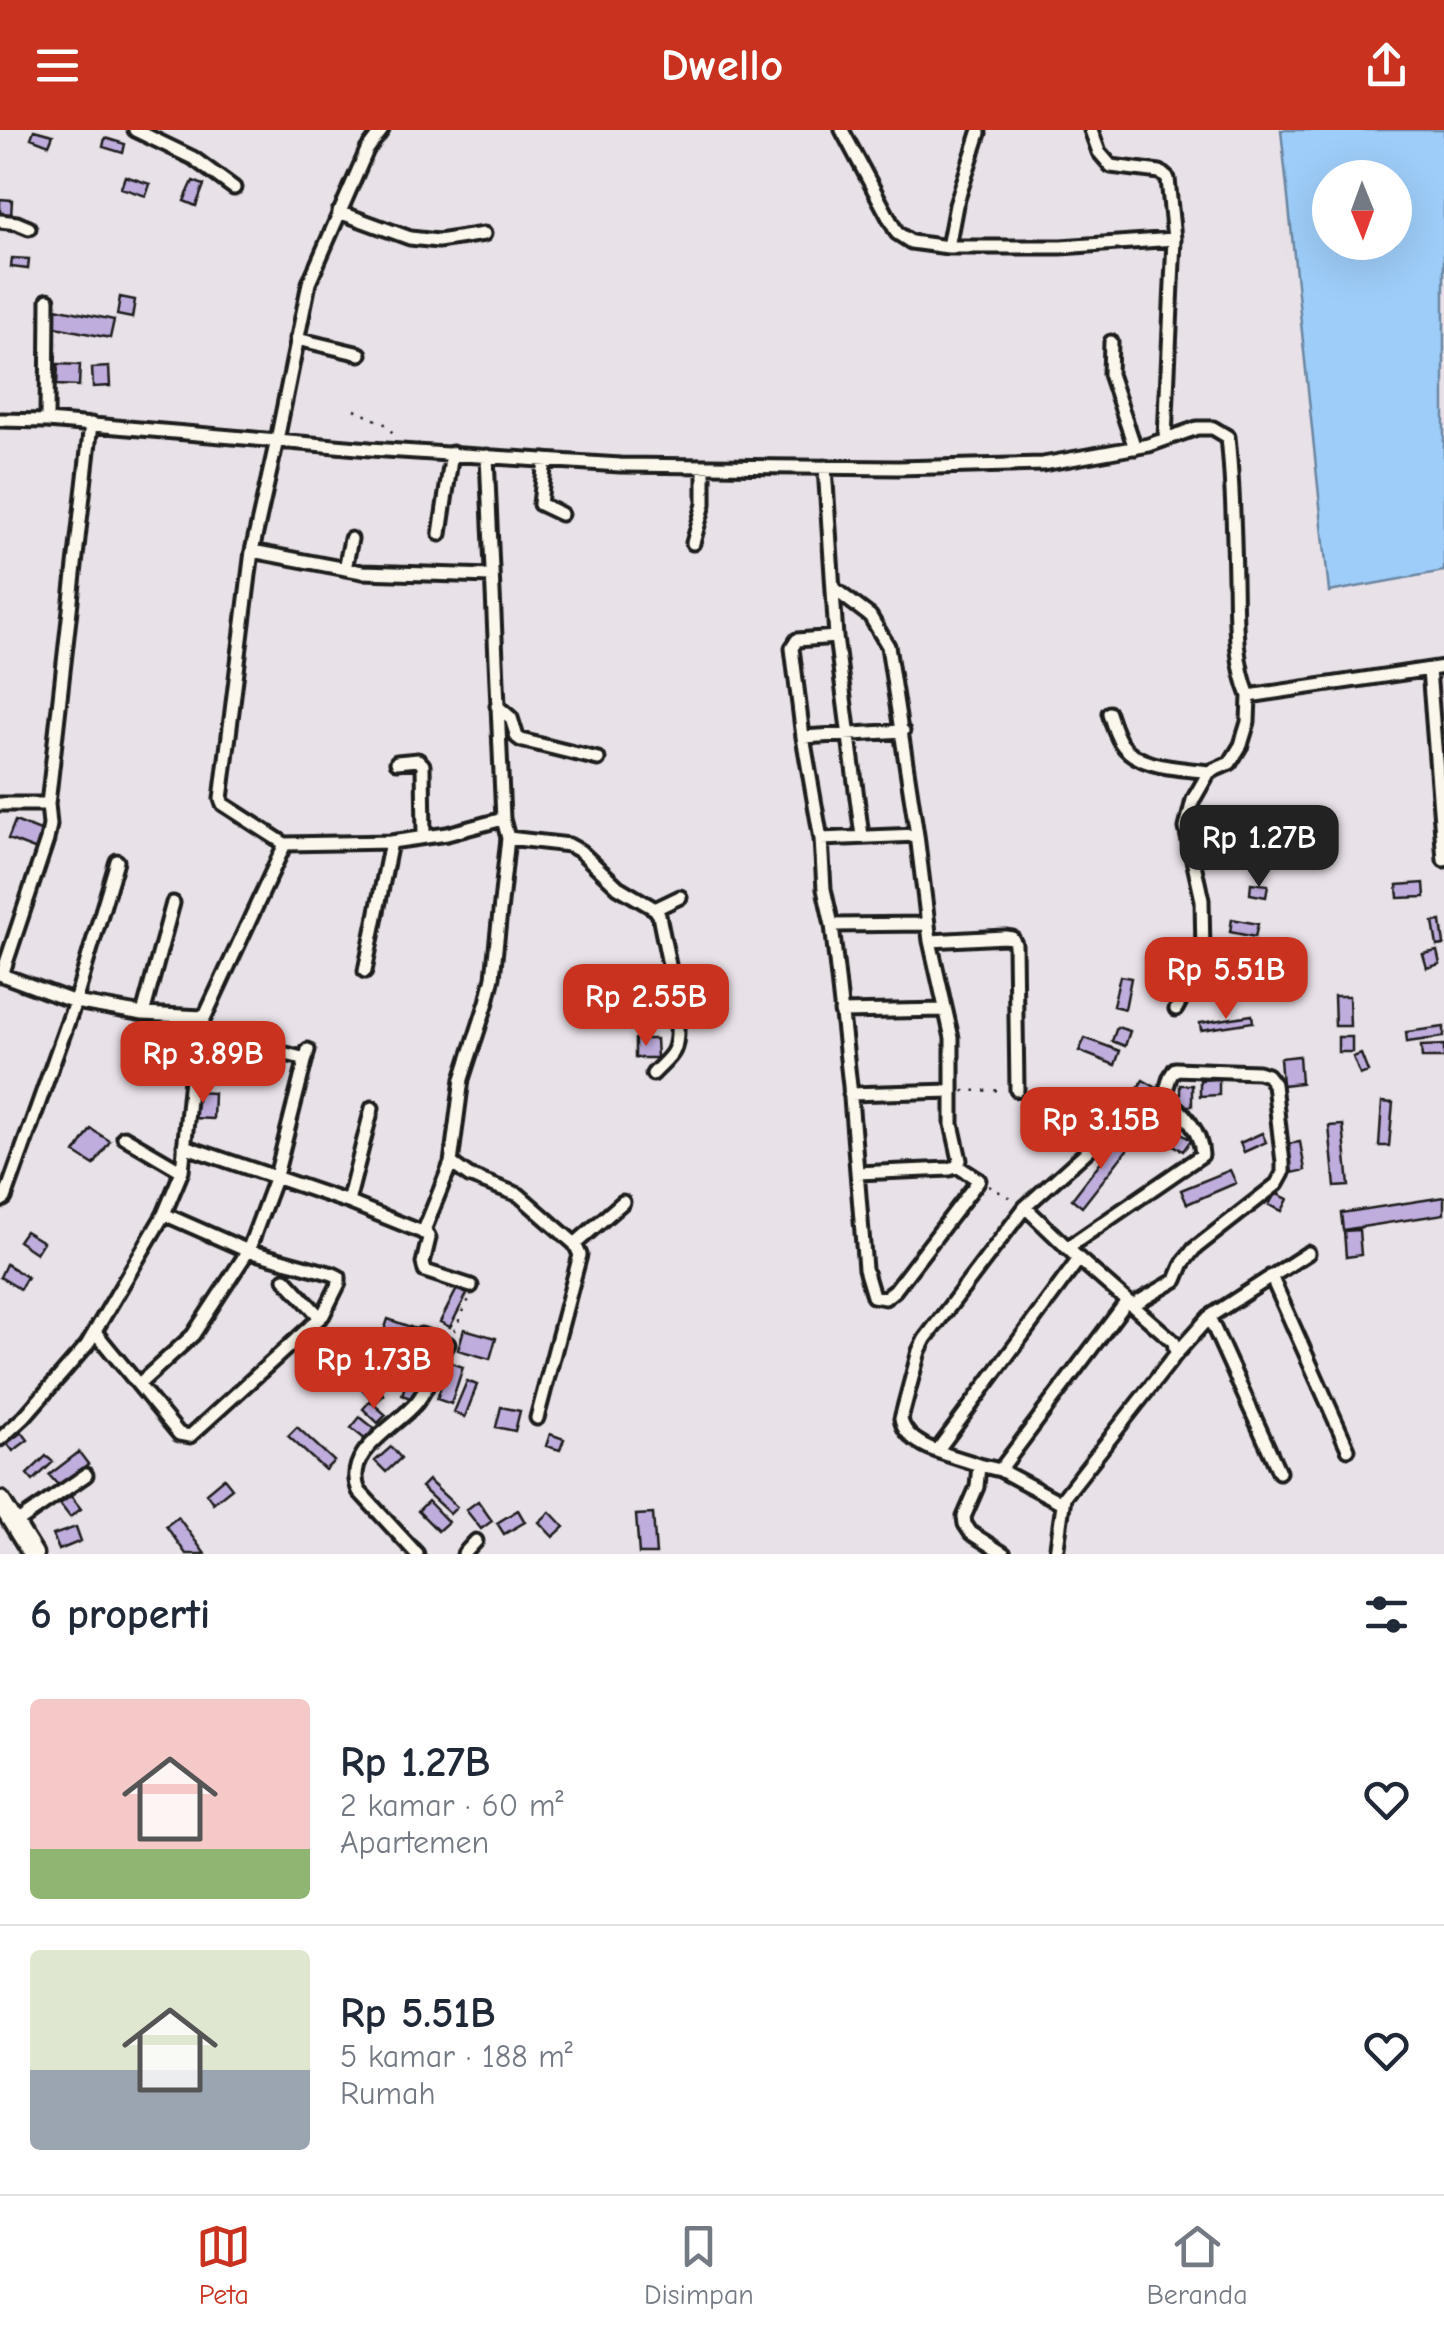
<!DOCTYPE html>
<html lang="id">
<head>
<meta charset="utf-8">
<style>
	body { margin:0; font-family:"Comic Neue",sans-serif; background:#f2f2f3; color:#1f2937; height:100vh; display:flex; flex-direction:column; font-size:38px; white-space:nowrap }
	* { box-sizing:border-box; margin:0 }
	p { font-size:32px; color:#747a83 }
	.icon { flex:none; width:55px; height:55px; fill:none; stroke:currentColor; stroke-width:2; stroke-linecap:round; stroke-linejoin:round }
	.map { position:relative; height:1424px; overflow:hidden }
	.sheet { display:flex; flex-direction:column; background:#fff; flex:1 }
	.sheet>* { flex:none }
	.needle { width:65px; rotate:179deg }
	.fabs { position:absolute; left:1312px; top:30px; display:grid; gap:20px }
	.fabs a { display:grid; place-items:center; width:100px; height:100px; border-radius:50%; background:#fff; box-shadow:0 10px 40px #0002; font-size:50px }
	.price { position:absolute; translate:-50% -85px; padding:0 22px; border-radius:20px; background:#c8321e; color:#fff; font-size:32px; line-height:65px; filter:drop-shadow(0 2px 5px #0008) }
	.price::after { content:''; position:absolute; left:50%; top:60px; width:30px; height:22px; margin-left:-15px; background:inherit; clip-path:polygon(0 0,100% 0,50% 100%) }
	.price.active { background:#222; color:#fff }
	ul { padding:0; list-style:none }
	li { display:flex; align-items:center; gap:30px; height:250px; padding:0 30px }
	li+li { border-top:2px solid #e0e1e3 }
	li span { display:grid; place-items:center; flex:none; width:280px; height:200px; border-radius:10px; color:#555 }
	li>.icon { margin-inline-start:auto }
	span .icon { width:120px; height:120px; fill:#fffc; stroke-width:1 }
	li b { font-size:42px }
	h2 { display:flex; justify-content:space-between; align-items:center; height:120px; padding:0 30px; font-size:42px }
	header { display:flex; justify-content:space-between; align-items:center; height:130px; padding:0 30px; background:#c8321e; color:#fff; font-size:45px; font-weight:800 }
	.menu { display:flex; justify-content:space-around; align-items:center; height:140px; border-top:2px solid #e0e1e3; background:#fff; font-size:28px; color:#747a83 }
	.menu a { display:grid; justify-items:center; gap:5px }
	.menu .active { color:#c8321e }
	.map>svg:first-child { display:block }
	.water { fill:#9ecdf9; stroke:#6a86a1; stroke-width:2.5; fill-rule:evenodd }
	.building { fill:#bfaddd; stroke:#1c1c1c; stroke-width:2.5 }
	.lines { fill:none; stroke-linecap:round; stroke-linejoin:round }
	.street-casing { stroke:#1c1c1c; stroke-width:19 }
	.secondary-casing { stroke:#1c1c1c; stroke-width:25 }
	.path { stroke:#1c1c1c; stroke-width:2.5; stroke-dasharray:2.5 8; stroke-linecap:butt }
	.street { stroke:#fbf7ec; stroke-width:11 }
	.secondary { stroke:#fbf7ec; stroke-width:18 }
</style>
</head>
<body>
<header><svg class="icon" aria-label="menu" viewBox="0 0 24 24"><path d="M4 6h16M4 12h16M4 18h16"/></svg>Dwello<svg class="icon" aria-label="share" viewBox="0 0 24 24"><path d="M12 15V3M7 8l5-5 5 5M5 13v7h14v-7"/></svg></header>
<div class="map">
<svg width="1444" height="1424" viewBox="0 0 1444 1424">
	<rect width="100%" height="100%" fill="#e9e1e8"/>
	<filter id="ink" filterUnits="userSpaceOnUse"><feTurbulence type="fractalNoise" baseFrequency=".01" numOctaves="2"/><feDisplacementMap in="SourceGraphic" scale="20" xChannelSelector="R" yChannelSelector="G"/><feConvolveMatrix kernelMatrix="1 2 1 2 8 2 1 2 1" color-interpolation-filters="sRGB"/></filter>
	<g filter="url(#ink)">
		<!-- water -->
		<path class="water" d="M1281,0h163v441l-115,21zM1330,48h65v64h-65z"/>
		<!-- building -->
		<path class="building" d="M34,0l19,5 -4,10 -18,-7z
			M105,8l20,6 -2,9 -20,-6z
			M125,46l25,8 -4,12 -25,-8z
			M193,51l11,4 -8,21 -12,-5z
			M0,69l12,1 -1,17 -11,-1z
			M12,128l17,1 -1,10 -17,-2z
			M120,167l15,3 -3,18 -15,-3z
			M55,178l59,12 -4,18 -59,-12z
			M58,234l22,1 -1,21 -22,-1z
			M109,237l1,19 -17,1 -1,-19z
			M15,691l28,11 -6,18 -29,-11z
			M1251,753l17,2 -2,12 -16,-3z
			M1424,753l1,14 -27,1 -1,-13z
			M1232,789l26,5 -3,13 -25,-5z
			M1441,791l3,24 -7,1 -4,-24z
			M1229,817l62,6 -2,15 -62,-7z
			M1437,821l3,13 -13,4 -4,-14z
			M1158,822l17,1v11l-18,-1z
			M1120,846l11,2 -6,31 -12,-3z
			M1222,847l57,4 -1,14 -57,-4z
			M1334,866h15l1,30h-15z
			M1252,885l1,7 -52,8 -1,-7z
			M1117,897l13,4 -5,15 -13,-5z
			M1444,897v10l-37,5 -1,-10z
			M1338,907h14v15h-14z
			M1085,908l35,13 -5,14 -36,-14z
			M635,909h21l1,19h-22z
			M1444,915v13h-22l-1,-12z
			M1361,924l7,18 -8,3 -7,-18z
			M1299,926l2,27 -19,2 -2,-27z
			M1219,949v16l-19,1v-16z
			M1143,950l12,7 -7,10 -11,-8z
			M1180,955h12v21h-12z
			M194,962l20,1 -1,26 -21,-1z
			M1382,972l11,1 -4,43h-10z
			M1156,988l35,22 -8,11 -34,-22z
			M1343,995l6,61 -14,1 -6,-61z
			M91,999l19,12 -16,24 -19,-12z
			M1262,1003l4,9 -22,10 -4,-9z
			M1119,1008l11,8 -48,61 -10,-8z
			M1300,1012l5,28 -13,3 -5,-29z
			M1230,1040l6,13 -49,21 -6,-14z
			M1275,1063l13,6 -6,12 -13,-6z
			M1444,1067v17l-101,16 -2,-17z
			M1359,1100l2,25 -15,2 -2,-26z
			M25,1101l18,11 -7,11 -18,-12z
			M6,1134l21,13 -7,12 -20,-12z
			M457,1159l10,5 -17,33 -10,-5z
			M388,1189l28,10 -4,11 -28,-9z
			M464,1199l32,9 -6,21 -32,-9z
			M449,1232l14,5 -12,37 -14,-5z
			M412,1234l11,3 -10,32 -11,-4z
			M361,1240l23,25 -9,8 -23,-25z
			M467,1251l10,4 -12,32 -11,-5z
			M370,1271l16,14 -8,8 -15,-14z
			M501,1277l19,4 -5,20 -19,-4z
			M360,1287l15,12 -9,11 -15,-12z
			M297,1297l37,34 -9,9 -37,-34z
			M22,1302l6,8 -15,11 -6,-8z
			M550,1304l14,5 -4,11 -14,-4z
			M391,1317l10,11 -15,14 -11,-11z
			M79,1322l9,12 -29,22 -10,-11z
			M46,1326l7,6 -20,19 -6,-7z
			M224,1348l8,10 -19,15 -7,-10z
			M428,1350l29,27 -7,7 -29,-27z
			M71,1366l10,13 -11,8 -10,-13z
			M428,1371l20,21 -10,9 -20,-20z
			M478,1371l14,20 -11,8 -15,-19z
			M518,1380l7,12 -21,12 -7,-11z
			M550,1382l14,15 -11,10 -14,-15z
			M653,1384l3,40h-17l-3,-39z
			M178,1387l27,37h-19l-20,-28z
			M76,1397l5,14 -22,9 -6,-15z"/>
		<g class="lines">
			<defs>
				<path id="street" d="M135,0l58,28 41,30
					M842,0l55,103 14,9 37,5h113l113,-8
					M1091,0l8,22 12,14 49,6 8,7 6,60 -9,199
					M339,82l71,26 28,3 46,-7
					M0,91l17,2 12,5
					M948,117l8,-42 23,-72
					M297,209l63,15
					M1111,212l-1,32 25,74
					M0,290l47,1 323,28 250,16 278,3 145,-4 106,-19 48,-17h16l15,9c5,47 6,95 7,142 1,40 -1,80 14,117l195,-29
					M47,291l1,-121
					M91,294l-43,380 2,21 -3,15 -45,135 73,27 68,12 60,3
					M487,326l16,363 5,19 -15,139 -6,25 -25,77 -11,84 18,13 50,19 56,49 5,11 -43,163
					M545,330l-5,44 21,10
					M825,337l11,170 26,199
					M440,404l12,-81
					M693,413l11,-39v-38
					M252,421l110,21 130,4
					M345,439l6,-30
					M833,458l37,28 18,30 29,189 -96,4 -18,-102 -11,-89 5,-8 39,-3
					M1429,540l15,190
					M497,576l14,12 6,19 4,3 77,19
					M1109,583c3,10 6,21 12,30 17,26 60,25 88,29
					M803,607l100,-6
					M397,632l21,-2 5,5 1,72
					M0,674h48
					M917,705l13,106 75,-4 7,1 3,6 2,146
					M508,708l61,7 11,6 38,36 37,22 4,6c5,29 26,110 15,135 -4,9 -14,16 -21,24
					M821,709l3,50 8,36
					M285,714l-62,-40 -2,-5 31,-248 25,-111 32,-157 58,-133 15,-20
					M655,779l25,-12
					M928,794l-96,1 18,161 15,183 8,27 12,2 10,-8 84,-110 -22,-14
					M365,841l26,-129
					M1176,879l20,-38 7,-19 -1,-52 -16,-72 7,-28 16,-28 21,-9 11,-18 7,-23 1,-26
					M841,882l104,-2
					M143,884l30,-111
					M250,915l56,14
					M850,964l101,-3
					M124,1007l58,34
					M184,1016l164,56 24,-94
					M857,1043l93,-4 7,-3 3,-6 -8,-36v-86l-22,-97
					M0,1071l5,-3 70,-196 42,-141
					M348,1072l79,32 2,4 -6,25 2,8 46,15
					M1025,1077l54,52 86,75 9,8 2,12
					M423,1103l28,-70
					M575,1114l48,-42
					M1067,1118l135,-93c-1,-24 -19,-45 -38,-57
					M1271,1146l77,173
					M285,1149l35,38
					M1209,1187l70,155
					M95,1202l84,102 11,2 133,-121 16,-32v-6l-6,-3 -85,-23 -84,-37
					M139,1254l54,-49 55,-84 28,-75 32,-126
					M0,1309l24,-22 63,-72 77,-131 18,-43 13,-133 90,-194 106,-2 56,-8 56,-15
					M937,1321l142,-192
					M979,1335l21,5 62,33
					M1000,1340l127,-169
					M15,1394l71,-49
					M417,1424l-58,-63c-17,-40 38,-64 58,-89 13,-17 20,-39 31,-58l-27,-9
					M464,1424l12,-13
					M1004,1424l-33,-21 -6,-9 -1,-7 13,-30 2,-22c-24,-9 -73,-17 -78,-46l18,-68 6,-12 100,-132 68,-61 68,-39 9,-30 5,-8 83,3 9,3 7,9 9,79v10l-6,11 -83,65 -11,14 -7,17 -43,25
					M1056,1424l8,-57 112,-143 33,-37 99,-64"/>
				<path id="secondary" d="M0,1371l33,53"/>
			</defs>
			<!-- street casing -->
			<use href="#street" class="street-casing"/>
			<!-- secondary casing -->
			<use href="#secondary" class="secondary-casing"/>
			<!-- path -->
			<path class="path" d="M355,280l32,15 7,10
				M963,961l42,-1
				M989,1056l23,13
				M454,1201l16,-34"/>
			<!-- street -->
			<use href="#street" class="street"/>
			<!-- secondary -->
			<use href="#secondary" class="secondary"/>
		</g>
	</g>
</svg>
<div class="fabs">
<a><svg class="needle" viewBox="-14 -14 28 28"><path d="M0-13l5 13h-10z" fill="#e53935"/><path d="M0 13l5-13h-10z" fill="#747a83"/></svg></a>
</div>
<b class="price active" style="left:1259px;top:760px">Rp 1.27B</b>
<b class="price" style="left:1226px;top:892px">Rp 5.51B</b>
<b class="price" style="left:646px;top:919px">Rp 2.55B</b>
<b class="price" style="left:203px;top:976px">Rp 3.89B</b>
<b class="price" style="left:1101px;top:1042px">Rp 3.15B</b>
<b class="price" style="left:374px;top:1282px">Rp 1.73B</b>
</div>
<section class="sheet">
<h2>6 properti<svg class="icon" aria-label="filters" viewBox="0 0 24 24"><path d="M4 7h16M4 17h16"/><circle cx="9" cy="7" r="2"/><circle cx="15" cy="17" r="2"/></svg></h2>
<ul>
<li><span style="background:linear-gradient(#f6c9c9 75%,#8fb573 0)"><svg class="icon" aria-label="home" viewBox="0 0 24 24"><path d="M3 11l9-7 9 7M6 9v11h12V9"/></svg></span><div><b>Rp 1.27B</b><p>2 kamar · 60 m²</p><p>Apartemen</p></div><svg class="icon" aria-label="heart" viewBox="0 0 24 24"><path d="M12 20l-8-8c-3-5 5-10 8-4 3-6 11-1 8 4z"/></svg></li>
<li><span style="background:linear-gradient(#dfe7d0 60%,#9aa5b1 0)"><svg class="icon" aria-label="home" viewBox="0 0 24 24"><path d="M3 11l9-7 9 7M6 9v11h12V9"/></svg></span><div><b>Rp 5.51B</b><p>5 kamar · 188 m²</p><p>Rumah</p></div><svg class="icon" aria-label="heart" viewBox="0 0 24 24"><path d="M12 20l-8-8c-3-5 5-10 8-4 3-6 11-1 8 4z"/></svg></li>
</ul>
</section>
<nav class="menu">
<a class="active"><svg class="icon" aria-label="map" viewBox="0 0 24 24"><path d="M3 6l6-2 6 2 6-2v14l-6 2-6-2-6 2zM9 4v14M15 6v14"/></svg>Peta</a>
<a><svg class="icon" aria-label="saved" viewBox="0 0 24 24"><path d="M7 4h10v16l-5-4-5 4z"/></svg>Disimpan</a>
<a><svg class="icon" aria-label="home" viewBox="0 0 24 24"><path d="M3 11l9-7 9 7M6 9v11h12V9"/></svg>Beranda</a>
</nav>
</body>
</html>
